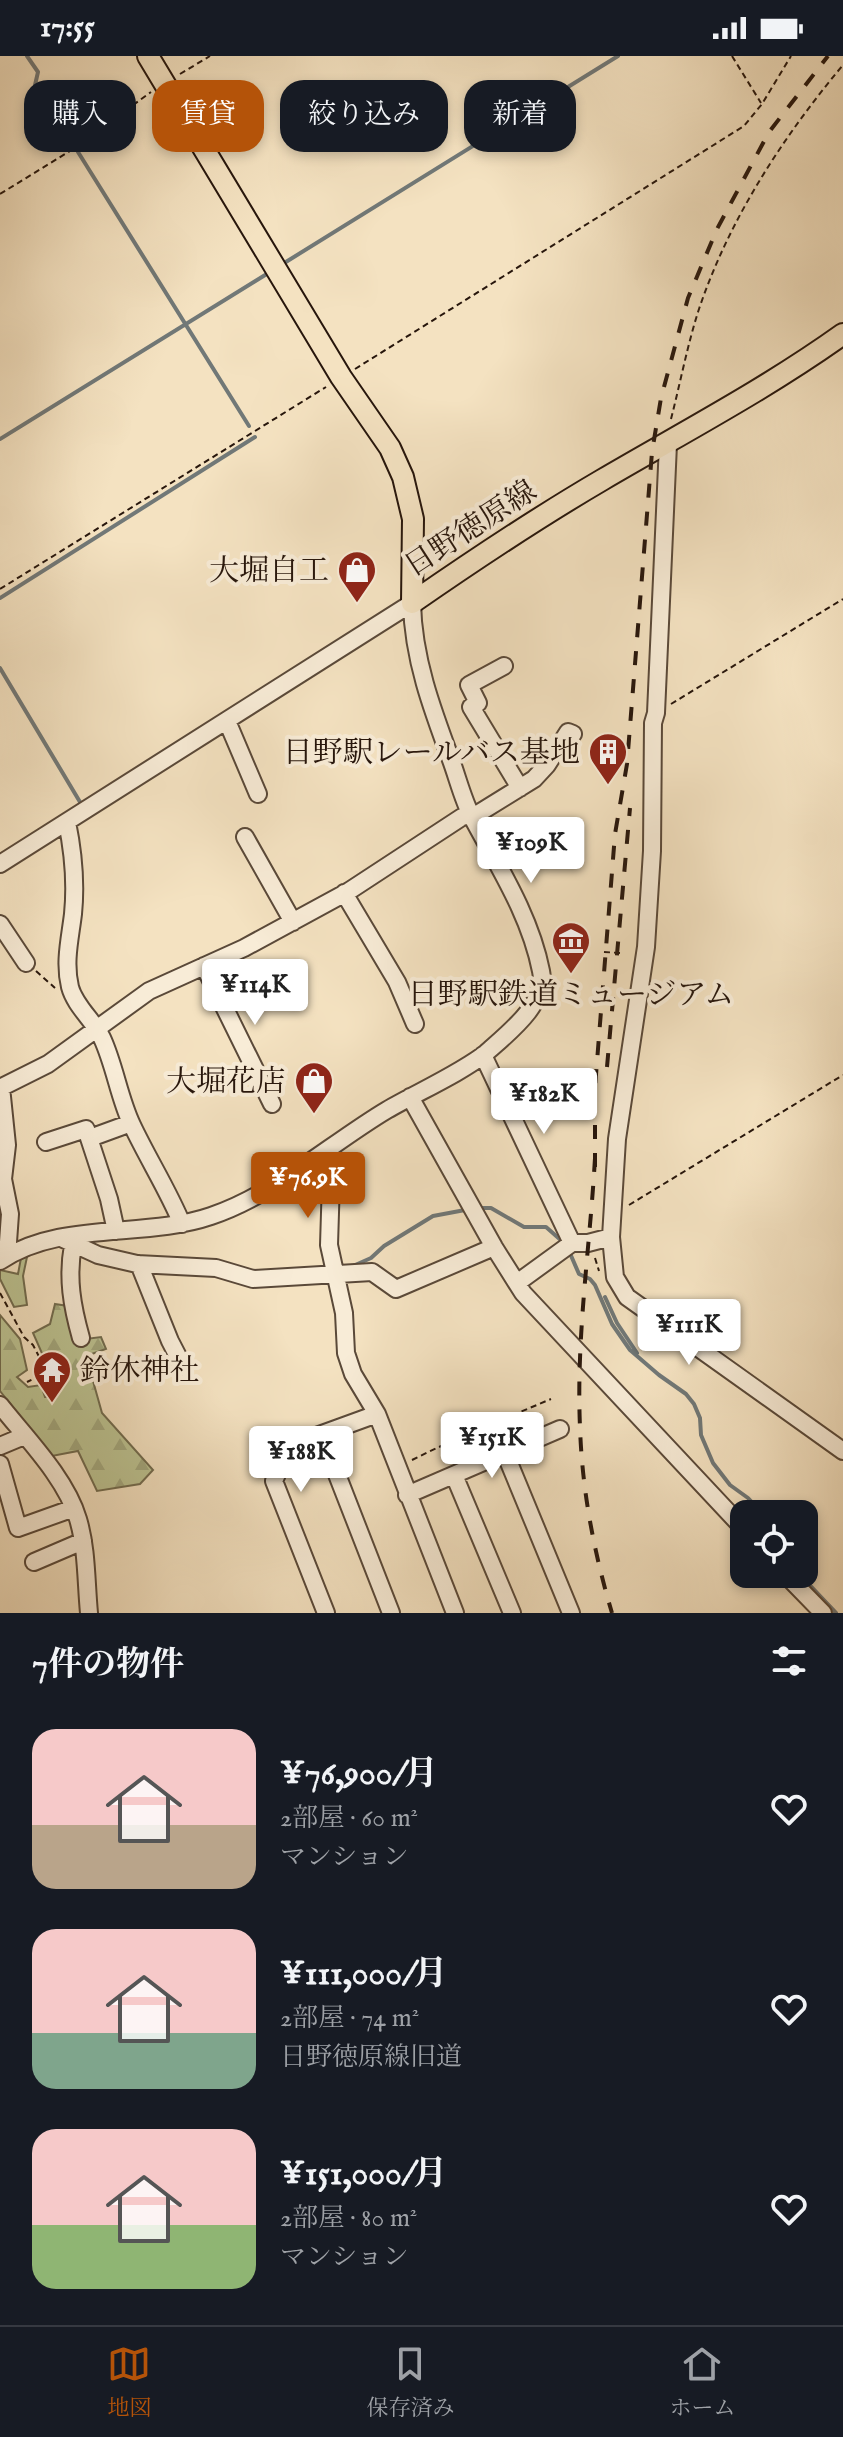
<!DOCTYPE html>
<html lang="ja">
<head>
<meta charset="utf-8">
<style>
	body { margin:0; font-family:"IM FELL English","Noto Serif JP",serif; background:#242831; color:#f1f3f6; height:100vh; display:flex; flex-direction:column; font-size:30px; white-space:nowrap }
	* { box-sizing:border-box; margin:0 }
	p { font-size:26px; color:#9ea1a6 }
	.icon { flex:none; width:44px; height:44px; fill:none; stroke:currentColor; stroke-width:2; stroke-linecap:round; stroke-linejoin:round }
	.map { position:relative; height:1557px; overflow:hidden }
	.details { display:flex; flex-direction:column; background:#171b24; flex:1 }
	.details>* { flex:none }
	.guide { position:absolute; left:24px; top:24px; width:796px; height:72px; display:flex; gap:16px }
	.buttons { position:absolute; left:730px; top:1444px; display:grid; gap:16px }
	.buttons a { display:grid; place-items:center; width:88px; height:88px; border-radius:16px; background:#171b24; box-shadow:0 4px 12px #0003; font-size:40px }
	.price { position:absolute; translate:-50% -68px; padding:0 18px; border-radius:8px; background:#fff; color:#222; font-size:26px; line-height:52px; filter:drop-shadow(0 2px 4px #0008) }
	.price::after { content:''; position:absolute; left:50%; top:48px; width:24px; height:18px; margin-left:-12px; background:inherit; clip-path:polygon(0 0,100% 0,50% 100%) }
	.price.current { background:#b45309; color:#fff }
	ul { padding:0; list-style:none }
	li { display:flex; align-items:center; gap:24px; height:200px; padding:0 32px }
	li span { display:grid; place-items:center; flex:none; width:224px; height:160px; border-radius:24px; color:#555 }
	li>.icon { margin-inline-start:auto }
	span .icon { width:96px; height:96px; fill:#fffc; stroke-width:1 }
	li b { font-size:34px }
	h2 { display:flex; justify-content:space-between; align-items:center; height:96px; padding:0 32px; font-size:34px }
	.chip { padding:0 28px; border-radius:24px; background:#171b24; box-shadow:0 4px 12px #0003; font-size:28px; line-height:72px }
	.chip.current { background:#b45309; color:#fff }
	.status { display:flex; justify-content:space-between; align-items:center; height:56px; padding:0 40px; background:#171b24; direction:ltr }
	.status svg { height:22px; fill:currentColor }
	.tab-bar { display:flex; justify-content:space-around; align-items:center; height:112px; border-top:2px solid #363941; background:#171b24; font-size:22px; color:#9ea1a6 }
	.tab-bar a { display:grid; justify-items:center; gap:4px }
	.tab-bar .current { color:#b45309 }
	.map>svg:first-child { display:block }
	.forest { fill:url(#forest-firs); stroke:#726c4f; stroke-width:2 }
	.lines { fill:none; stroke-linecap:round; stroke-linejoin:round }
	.stream { stroke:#717877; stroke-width:4 }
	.minor-casing { stroke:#5a4939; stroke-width:20 }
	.major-casing { stroke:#27160c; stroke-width:24 }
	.path { stroke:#27160c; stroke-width:2; stroke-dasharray:6 4; stroke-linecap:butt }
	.minor { stroke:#f8ecd7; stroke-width:16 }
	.major { stroke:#f4e2c1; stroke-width:20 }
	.rail { stroke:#27160c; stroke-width:4; stroke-dasharray:14 14; stroke-linecap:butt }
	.labels { text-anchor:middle; stroke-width:8; stroke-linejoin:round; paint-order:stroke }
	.street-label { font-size:30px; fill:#27160c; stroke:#f8ecd7 }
	.poi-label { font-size:30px; fill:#27160c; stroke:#f8ecd7; text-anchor:end }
</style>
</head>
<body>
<div class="status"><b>17:55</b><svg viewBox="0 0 49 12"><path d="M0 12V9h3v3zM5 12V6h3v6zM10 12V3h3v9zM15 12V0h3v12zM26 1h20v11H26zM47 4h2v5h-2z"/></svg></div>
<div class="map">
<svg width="843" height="1557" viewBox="0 0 843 1557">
	<defs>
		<pattern id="forest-firs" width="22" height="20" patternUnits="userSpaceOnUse" patternTransform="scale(2)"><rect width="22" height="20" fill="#bcc392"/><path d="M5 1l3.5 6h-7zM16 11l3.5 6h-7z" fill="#a2a77d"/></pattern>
	</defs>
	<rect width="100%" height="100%" fill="#f4e2c1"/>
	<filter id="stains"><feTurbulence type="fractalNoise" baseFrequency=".0025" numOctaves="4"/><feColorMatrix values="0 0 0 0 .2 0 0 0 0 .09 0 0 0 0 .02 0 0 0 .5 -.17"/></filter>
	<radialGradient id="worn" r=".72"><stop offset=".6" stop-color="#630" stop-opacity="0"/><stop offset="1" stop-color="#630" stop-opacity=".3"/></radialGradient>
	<!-- forest -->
	<path class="forest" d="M27,1201l-4,19 4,29 -13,2 -14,-28v-9l18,4 3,-16z
		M55,1248l13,2 10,34 23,-3 5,12 -20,7 16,57 51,57 -13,14 -43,7 -19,-40 -26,5 -52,-65v-76l20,24 7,31 -10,7 11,10 13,-2 4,12h6l5,-12 -23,-52 17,-9z"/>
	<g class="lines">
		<!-- stream -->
		<path class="stream" d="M27,0l11,16 -3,13 37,58
			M78,96l171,274
			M281,209l337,-209
			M0,383l270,-167
			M0,542l255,-161
			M0,612l80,134
			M480,1152h11l33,19h22l17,15
			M569,1195l10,23 11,5 5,6 17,39 18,26 29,25 27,19 8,10 6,14 1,17 12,28 17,22 18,13 15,16
			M353,1210l18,-8 13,-12 49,-30 32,-6
			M605,1241l12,26 20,30
			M799,1518l37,39"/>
		<defs>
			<path id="minor" d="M668,388l-12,269 -3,10 -1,128 -6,96 -29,192 -6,98 4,40 12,20 216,154
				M504,610l-35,19 9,18 -7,4 49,81
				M227,665l31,73
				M67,766c6,29 9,62 6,92 -3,25 -9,48 -3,73 5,19 24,34 32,51 13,28 17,60 30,87 16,34 36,65 50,99
				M245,781l48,85
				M0,808l412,-261
				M344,837l53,89 18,42
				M0,868l26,39
				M204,910l68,138
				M483,999l89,188h16l23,-6
				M1,1031l6,58 -4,34 7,35 -3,42
				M0,1032l48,-24 101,-73 95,-43 105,-57 113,-74 17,-4 55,-34 13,-14 21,-33 5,2
				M410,1041l84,150 29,46 221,236
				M90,1082l41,-15
				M46,1086l40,-13 23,70 7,32
				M321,1098l10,26 -2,65 15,68 2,40 7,21 24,40 78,199
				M61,1182l37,17 39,9 79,4 37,11 119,-7 24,17 98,-42
				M73,1189c-6,33 -1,61 8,93
				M0,1205c61,-41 144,-22 211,-45 63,-21 119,-72 176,-106 29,-17 74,-37 99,-57 21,-19 62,-50 55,-82 -11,-56 -43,-105 -69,-154 -9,-17 -14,-38 -21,-57 -19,-51 -38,-102 -39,-157
				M139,1208l31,77 14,27
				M517,1227l55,-40
				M0,1349c26,33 66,73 78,114 9,30 8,63 11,94
				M322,1380l69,177
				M0,1390l24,-10
				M505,1397l66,160
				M0,1408l18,64 56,-20
				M454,1419l58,138
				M407,1439l153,-66
				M34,1506l49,-21
				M785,1518l38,39
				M326,1557l-52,-132 15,-35 88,-32"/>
			<path id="major" d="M148,0l193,321 49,71 13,29 10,42 -1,84
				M412,547c62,-43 125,-85 190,-123 82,-48 164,-91 241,-146"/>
		</defs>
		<!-- minor casing -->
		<use href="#minor" class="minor-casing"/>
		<!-- major casing -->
		<use href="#major" class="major-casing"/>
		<!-- path -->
		<path class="path" d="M732,0l29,47
			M180,18l30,-18
			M0,138l70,-43 81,-59
			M355,313l389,-243 18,-22 29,-48
			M671,363c9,-35 16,-72 27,-107 30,-91 84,-174 145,-247
			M0,533l326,-202
			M671,648l172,-105
			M604,896l16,1
			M36,915l19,17
			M629,1149l214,-130
			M595,1202l4,13
			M0,1237l24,44 9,8 14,27 -20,10
			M412,1404c46,-23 92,-41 139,-61"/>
		<!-- minor -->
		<use href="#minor" class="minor"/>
		<!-- major -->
		<use href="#major" class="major"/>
		<!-- rail -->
		<path class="rail" d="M607,1011l23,-259
			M595,1102c-5,89 -19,179 -15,269 2,63 14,126 32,186
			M595,1111v-80l20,-253 12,-70 25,-312 9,-54 27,-100 29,-69 52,-97 59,-76"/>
	</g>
	<!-- icons -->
	<defs>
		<symbol id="shop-pin" viewBox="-11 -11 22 30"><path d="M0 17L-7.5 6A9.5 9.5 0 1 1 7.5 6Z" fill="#8f2418" stroke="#f8ecd7"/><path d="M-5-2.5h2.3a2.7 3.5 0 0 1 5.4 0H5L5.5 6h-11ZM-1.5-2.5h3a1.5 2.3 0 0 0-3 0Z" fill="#fff"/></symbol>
		<symbol id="building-pin" viewBox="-11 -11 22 30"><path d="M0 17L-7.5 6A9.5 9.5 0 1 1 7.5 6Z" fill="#8f2418" stroke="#f8ecd7"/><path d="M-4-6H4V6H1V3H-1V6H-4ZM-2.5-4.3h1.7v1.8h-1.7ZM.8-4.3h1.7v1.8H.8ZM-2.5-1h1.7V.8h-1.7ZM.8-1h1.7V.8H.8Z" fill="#fff"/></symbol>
		<symbol id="museum-pin" viewBox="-11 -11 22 30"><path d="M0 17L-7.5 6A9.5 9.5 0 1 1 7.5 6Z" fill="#8f2418" stroke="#f8ecd7"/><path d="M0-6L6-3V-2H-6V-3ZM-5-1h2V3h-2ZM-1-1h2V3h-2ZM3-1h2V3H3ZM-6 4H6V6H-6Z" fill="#fff"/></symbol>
		<symbol id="temple-pin" viewBox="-11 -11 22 30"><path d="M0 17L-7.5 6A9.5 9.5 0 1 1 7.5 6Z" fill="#8f2418" stroke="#f8ecd7"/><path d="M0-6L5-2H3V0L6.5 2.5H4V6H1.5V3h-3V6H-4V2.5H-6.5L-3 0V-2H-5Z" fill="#fff"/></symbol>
	</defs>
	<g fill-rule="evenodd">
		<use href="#shop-pin" x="335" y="492" width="44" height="60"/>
		<use href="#building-pin" x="586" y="674" width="44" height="60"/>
		<use href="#museum-pin" x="549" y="863" width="44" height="60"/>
		<use href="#shop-pin" x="292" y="1003" width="44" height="60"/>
		<use href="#temple-pin" x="30" y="1292" width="44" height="60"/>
	</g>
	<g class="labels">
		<!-- street labels -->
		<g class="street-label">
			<text transform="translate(470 472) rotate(-33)" y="10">日野徳原線</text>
		</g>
		<!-- poi labels -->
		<g class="poi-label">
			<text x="329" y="524">大堀自工</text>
			<text x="580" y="706">日野駅レールバス基地</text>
			<text x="571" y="948" text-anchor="middle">日野駅鉄道ミュージアム</text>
			<text x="286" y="1035">大堀花店</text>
			<text x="80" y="1324" text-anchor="start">鈴休神社</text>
		</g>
	</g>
	<rect width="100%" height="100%" filter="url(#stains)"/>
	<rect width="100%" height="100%" fill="url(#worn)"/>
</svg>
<div class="buttons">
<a><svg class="icon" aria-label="locate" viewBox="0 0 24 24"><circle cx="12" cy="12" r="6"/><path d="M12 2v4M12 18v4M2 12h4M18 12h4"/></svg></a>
</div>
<b class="price" style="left:531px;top:829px">¥109K</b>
<b class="price" style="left:255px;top:971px">¥114K</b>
<b class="price" style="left:544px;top:1080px">¥182K</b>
<b class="price current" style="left:308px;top:1164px">¥76.9K</b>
<b class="price" style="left:689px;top:1311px">¥111K</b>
<b class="price" style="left:492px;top:1424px">¥151K</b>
<b class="price" style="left:301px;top:1438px">¥188K</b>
<div class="guide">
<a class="chip">購入</a>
<a class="chip current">賃貸</a>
<a class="chip">絞り込み</a>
<a class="chip">新着</a>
</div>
</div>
<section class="details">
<h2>7件の物件<svg class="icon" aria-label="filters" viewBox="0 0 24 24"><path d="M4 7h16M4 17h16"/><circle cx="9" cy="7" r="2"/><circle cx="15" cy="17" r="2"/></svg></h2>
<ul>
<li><span style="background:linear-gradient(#f6c9c9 60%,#b9a48a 0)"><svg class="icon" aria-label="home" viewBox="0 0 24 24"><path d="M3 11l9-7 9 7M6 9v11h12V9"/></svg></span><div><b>¥76,900/月</b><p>2部屋 · 60 m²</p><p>マンション</p></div><svg class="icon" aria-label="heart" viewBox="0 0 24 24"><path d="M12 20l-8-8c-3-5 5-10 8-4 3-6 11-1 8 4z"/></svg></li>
<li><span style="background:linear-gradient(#f6c9c9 65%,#7fa58c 0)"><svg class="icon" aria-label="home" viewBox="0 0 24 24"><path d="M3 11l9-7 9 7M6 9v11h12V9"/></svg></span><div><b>¥111,000/月</b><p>2部屋 · 74 m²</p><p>日野徳原線旧道</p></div><svg class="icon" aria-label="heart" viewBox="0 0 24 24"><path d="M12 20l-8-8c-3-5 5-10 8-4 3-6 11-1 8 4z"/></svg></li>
<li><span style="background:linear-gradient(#f6c9c9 60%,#8fb573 0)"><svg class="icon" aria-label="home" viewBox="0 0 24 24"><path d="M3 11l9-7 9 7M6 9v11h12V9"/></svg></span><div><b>¥151,000/月</b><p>2部屋 · 80 m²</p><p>マンション</p></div><svg class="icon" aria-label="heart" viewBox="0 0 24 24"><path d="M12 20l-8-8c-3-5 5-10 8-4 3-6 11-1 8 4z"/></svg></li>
</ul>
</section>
<nav class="tab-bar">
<a class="current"><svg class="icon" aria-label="map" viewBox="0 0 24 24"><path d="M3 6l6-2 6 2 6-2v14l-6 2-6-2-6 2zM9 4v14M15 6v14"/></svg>地図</a>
<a><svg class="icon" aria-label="saved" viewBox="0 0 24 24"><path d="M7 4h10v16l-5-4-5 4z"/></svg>保存済み</a>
<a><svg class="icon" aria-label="home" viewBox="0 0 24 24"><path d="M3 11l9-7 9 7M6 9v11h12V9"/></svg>ホーム</a>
</nav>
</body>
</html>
